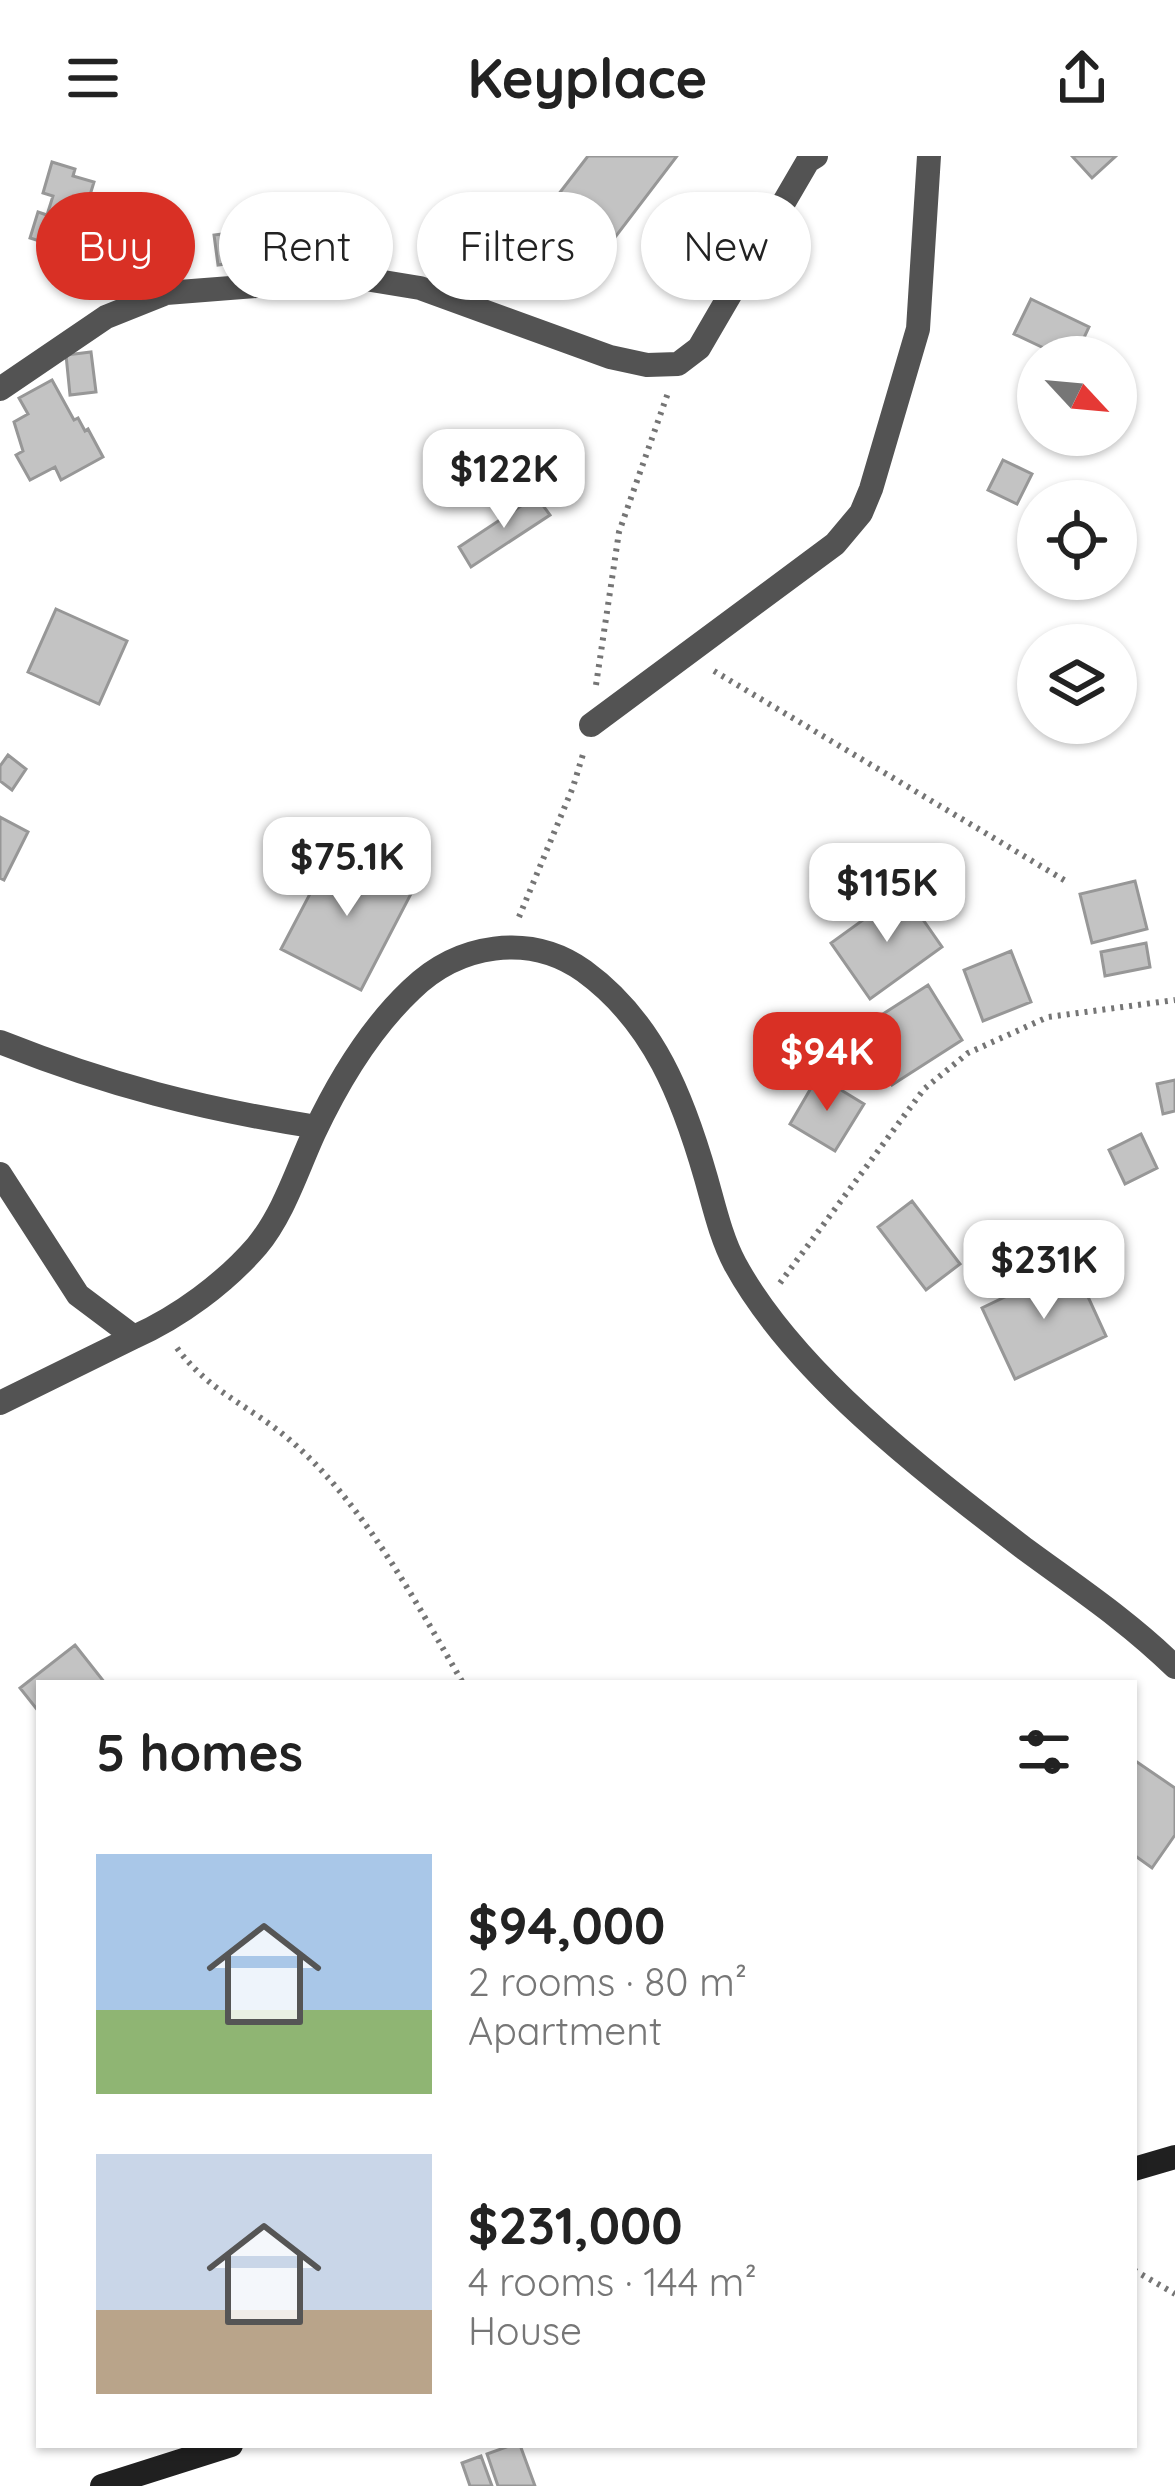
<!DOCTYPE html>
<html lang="en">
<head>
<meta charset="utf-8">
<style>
	body { margin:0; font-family:Quicksand,sans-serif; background:#f2f2f2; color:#222; height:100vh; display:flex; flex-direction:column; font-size:45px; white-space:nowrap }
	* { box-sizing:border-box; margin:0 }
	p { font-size:39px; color:#767676 }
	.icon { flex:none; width:66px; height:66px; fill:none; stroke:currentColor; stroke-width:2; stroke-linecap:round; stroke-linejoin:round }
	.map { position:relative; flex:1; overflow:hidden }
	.sheet { position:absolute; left:36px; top:1524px; width:1101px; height:768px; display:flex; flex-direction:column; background:#fff; border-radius:0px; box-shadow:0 3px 9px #0004 }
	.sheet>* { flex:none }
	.banner { position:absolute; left:36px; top:36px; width:1104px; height:108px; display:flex; gap:24px }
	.needle { width:78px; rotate:116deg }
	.controls { position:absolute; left:1017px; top:180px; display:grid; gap:24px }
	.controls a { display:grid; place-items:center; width:120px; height:120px; border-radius:50%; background:#fff; box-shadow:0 3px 9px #0004; font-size:60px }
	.price { position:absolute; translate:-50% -102px; padding:0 27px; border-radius:24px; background:#fff; color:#222; font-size:39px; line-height:78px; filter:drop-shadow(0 3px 6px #0008) }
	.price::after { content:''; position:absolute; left:50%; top:72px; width:36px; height:27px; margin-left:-18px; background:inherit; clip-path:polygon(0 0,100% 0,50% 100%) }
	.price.current { background:#d93025; color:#fff }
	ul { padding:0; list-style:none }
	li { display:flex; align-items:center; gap:36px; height:300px; padding:0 60px }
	li span { display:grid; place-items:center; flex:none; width:336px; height:240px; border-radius:0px; color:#555 }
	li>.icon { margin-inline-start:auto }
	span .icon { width:144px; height:144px; fill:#fffc; stroke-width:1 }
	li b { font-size:51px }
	h2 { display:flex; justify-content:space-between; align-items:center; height:144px; padding:0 60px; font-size:51px }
	.pill { padding:0 42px; border-radius:54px; background:#fff; box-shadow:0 3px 9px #0004; font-size:42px; line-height:108px }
	.pill.current { background:#d93025; color:#fff }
	header { display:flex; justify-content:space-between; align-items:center; height:156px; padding:0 60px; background:#fff; font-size:54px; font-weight:800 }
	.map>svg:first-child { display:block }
	.building { fill:#c3c3c3; stroke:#979797; stroke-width:3 }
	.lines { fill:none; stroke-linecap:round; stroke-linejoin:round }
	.path { stroke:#757575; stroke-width:6; stroke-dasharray:3 6; stroke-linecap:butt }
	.street { stroke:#535353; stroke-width:24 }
	.secondary { stroke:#202020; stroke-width:24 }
</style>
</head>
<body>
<header><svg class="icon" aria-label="menu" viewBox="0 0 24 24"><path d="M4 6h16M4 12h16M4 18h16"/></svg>Keyplace<svg class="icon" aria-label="share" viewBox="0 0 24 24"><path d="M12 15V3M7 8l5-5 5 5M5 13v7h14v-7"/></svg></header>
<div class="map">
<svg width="1175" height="2330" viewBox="0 0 1175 2330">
	<rect width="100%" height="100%" fill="#fff"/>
	<!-- building -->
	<path class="building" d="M588,0h89l-106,139 -57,-43z
		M1072,0h44l-24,22z
		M52,6l23,7 -2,7 21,6 -4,13 23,7 -16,57 -67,-21 8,-26 9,3 6,-19 -10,-3z
		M238,76l4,30 -24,3 -4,-30z
		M1031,143l58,28 -14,30h-27l2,-6 -36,-17z
		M91,196l5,40 -26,3 -4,-40z
		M52,224l22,40 4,-2 7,13 3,-2 15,28 -42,23 -6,-13 -25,13 -14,-25 7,-4 -9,-29 14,-8 -9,-16z
		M1003,304l29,14 -15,30 -29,-14z
		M536,340l14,19 -79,52 -12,-20z
		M56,453l71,32 -28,63 -71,-32z
		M8,599l18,14 -14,21 -12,-9v-15z
		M0,661l28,15 -24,48 -4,-2z
		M334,692l79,42 -52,100 -80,-41z
		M1135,725l12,48 -55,14 -12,-49z
		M903,735l39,56 -72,52 -39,-56z
		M1146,787l4,24 -45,9 -4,-24z
		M1011,795l20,51 -48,19 -19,-51z
		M928,829l34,55 -70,45 -34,-55z
		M818,920l46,28 -29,47 -45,-27z
		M1175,924v31l-12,3 -6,-30z
		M1141,978l16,34 -32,16 -16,-34z
		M912,1045l48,63 -34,26 -48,-63z
		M1073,1108l33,72 -91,43 -33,-71z
		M75,1489l30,38h-66v29l-19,-24z
		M1134,1604l41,28v47l-23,33 -18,-13z
		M512,2289h8l15,41h-37l-11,-32z
		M481,2300l11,30h-22l-8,-23z"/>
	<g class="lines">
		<!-- path -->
		<path class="path" d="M714,515l355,212
			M596,529l23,-153 50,-142
			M519,761l54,-130 11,-36
			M780,1127l144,-194 44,-36 80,-36 127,-17
			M177,1192c33,45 74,58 114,93 73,63 124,160 172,242
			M1134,2114l41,24"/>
		<!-- street -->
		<path class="street" d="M0,233l106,-72 60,-24 193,-15 61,10 190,69 37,8 31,-1 21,-16 109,-187 8,-5
			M591,569l244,-181 26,-31 10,-24 47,-160 11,-173
			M0,886c108,43 202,67 317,85
			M0,1018l78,121 56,42c45,-20 91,-54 123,-91 27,-33 40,-76 57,-113 24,-51 56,-104 97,-143 47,-46 118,-58 173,-19 70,51 99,127 122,207 8,28 15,60 29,86 60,110 191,209 290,285 53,39 103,72 150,118
			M0,1247l134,-66"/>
		<!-- secondary -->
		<path class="secondary" d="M1134,2013l41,-12
			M102,2330l129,-41"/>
	</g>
</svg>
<div class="controls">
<a><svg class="needle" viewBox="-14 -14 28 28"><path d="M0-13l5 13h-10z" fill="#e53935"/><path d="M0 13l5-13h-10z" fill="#767676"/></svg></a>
<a><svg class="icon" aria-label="locate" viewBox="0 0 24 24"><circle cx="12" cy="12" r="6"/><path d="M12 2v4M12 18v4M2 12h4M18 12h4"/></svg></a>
<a><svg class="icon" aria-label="layers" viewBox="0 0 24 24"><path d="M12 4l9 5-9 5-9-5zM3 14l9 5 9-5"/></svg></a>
</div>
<b class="price" style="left:504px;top:375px">$122K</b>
<b class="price" style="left:347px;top:763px">$75.1K</b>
<b class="price" style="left:887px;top:789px">$115K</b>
<b class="price current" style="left:827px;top:958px">$94K</b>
<b class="price" style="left:1044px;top:1166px">$231K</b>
<div class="banner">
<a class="pill current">Buy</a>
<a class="pill">Rent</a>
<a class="pill">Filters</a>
<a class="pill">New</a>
</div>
<section class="sheet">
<h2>5 homes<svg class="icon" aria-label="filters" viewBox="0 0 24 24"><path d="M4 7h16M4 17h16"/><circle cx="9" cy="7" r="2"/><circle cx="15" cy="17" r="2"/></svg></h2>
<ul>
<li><span style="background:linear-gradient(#a9c7e8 65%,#8fb573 0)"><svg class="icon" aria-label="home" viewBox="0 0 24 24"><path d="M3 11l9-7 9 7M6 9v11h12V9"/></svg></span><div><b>$94,000</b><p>2 rooms · 80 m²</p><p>Apartment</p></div></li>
<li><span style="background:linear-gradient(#c9d6e8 65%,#b9a48a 0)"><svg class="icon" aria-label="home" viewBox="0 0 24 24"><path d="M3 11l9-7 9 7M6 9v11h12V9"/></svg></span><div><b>$231,000</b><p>4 rooms · 144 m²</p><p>House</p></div></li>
</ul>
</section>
</div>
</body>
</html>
